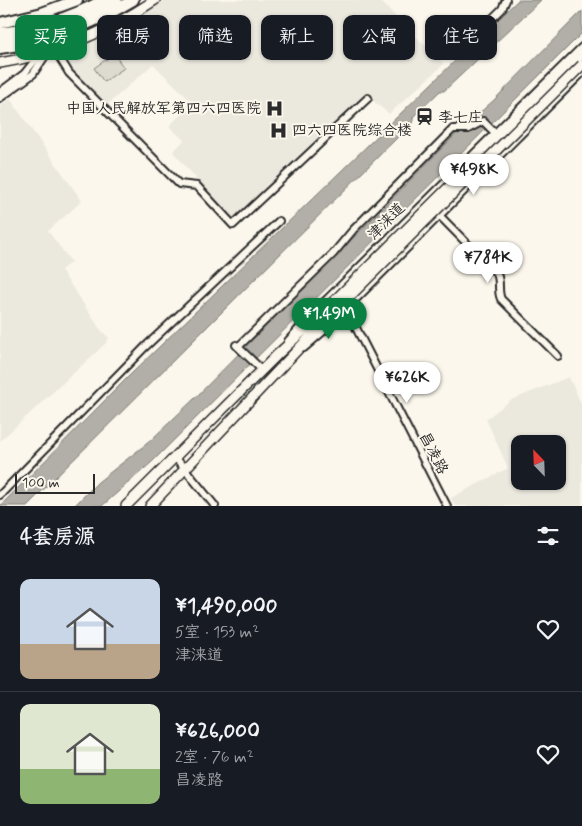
<!DOCTYPE html>
<html lang="zh">
<head>
<meta charset="utf-8">
<style>
	body { margin:0; font-family:Mynerve,"LXGW WenKai TC",sans-serif; background:#242831; color:#f1f3f6; height:100vh; display:flex; flex-direction:column; font-size:19px; white-space:nowrap }
	* { box-sizing:border-box; margin:0 }
	p { font-size:16px; color:#9ea1a6 }
	.icon { flex:none; width:28px; height:28px; fill:none; stroke:currentColor; stroke-width:2; stroke-linecap:round; stroke-linejoin:round }
	.map { position:relative; height:506px; overflow:hidden }
	.side { display:flex; flex-direction:column; background:#171b24; flex:1 }
	.side>* { flex:none }
	.hud { position:absolute; left:15px; top:15px; width:552px; height:45px; display:flex; gap:10px }
	.needle { width:32px; rotate:337deg }
	.controls { position:absolute; left:511px; top:435px; display:grid; gap:10px }
	.controls a { display:grid; place-items:center; width:55px; height:55px; border-radius:10px; background:#171b24; box-shadow:0 1px 4px #0004; font-size:25px }
	.scale { position:absolute; left:15px; bottom:12px; width:80px; box-sizing:border-box; padding-left:5px; border:2px solid #2b2b2b; border-top:0; font-size:14px; line-height:18px; white-space:nowrap; color:#2b2b2b; -webkit-text-stroke:4px #fbf7ec; paint-order:stroke }
	.price { position:absolute; translate:-50% -42px; padding:0 11px; border-radius:18px; background:#fff; color:#222; font-size:16px; line-height:32px; filter:drop-shadow(0 1px 2px #0008) }
	.price::after { content:''; position:absolute; left:50%; top:30px; width:15px; height:11px; margin-left:-8px; background:inherit; clip-path:polygon(0 0,100% 0,50% 100%) }
	.price.selected { background:#0b8043; color:#fff }
	ul { padding:0; list-style:none }
	li { display:flex; align-items:center; gap:15px; height:125px; padding:0 20px }
	li+li { border-top:1px solid #363941 }
	li span { display:grid; place-items:center; flex:none; width:140px; height:100px; border-radius:10px; color:#555 }
	li>.icon { margin-inline-start:auto }
	span .icon { width:60px; height:60px; fill:#fffc; stroke-width:1 }
	li b { font-size:21px }
	h2 { display:flex; justify-content:space-between; align-items:center; height:60px; padding:0 20px; font-size:21px }
	.pill { padding:0 18px; border-radius:10px; background:#171b24; box-shadow:0 1px 4px #0004; font-size:18px; line-height:45px }
	.pill.selected { background:#0b8043; color:#fff }
	.map>svg:first-child { display:block }
	.built { fill:#ebe8de; fill-rule:evenodd }
	.green { fill:#dddad0; stroke:#84827e }
	.water { fill:#b1afa7; stroke:#7b7a75 }
	.lines { fill:none; stroke-linecap:round; stroke-linejoin:round }
	.minor-casing { stroke:#2b2b2b; stroke-width:10 }
	.major-casing { stroke:#2b2b2b; stroke-width:12 }
	.highway-casing { stroke:#2b2b2b; stroke-width:14 }
	.minor { stroke:#fbf7ec; stroke-width:6 }
	.major { stroke:#fbf7ec; stroke-width:9 }
	.highway { stroke:#fbf7ec; stroke-width:10 }
	.major-bridge-casing { stroke:#2b2b2b; stroke-width:12; stroke-linecap:butt }
	.major-bridge { stroke:#fbf7ec; stroke-width:9 }
	.labels { text-anchor:middle; stroke-width:4; stroke-linejoin:round; paint-order:stroke }
	.poi-label { font-size:15px; fill:#2b2b2b; stroke:#fbf7ec; text-anchor:start }
	.street-label { font-size:15px; fill:#2b2b2b; stroke:#fbf7ec }
</style>
</head>
<body>
<div class="map">
<svg width="582" height="506" viewBox="0 0 582 506">
	<rect width="100%" height="100%" fill="#fbf7ec"/>
	<filter id="ink" filterUnits="userSpaceOnUse"><feTurbulence type="fractalNoise" baseFrequency=".02" numOctaves="2"/><feDisplacementMap in="SourceGraphic" scale="10" xChannelSelector="R" yChannelSelector="G"/><feConvolveMatrix kernelMatrix="1 2 1 2 8 2 1 2 1" color-interpolation-filters="sRGB"/></filter>
	<g filter="url(#ink)">
		<!-- built -->
		<path class="built" d="M164,0h215l65,64 -55,50 -18,-15 -135,128 -4,1 -34,-39 -2,-11 -23,-26 11,-12 -15,-14 24,-23 -40,-39 -47,42 -32,-33 -10,-17 4,-5 54,-25z
			M10,99l72,102 -34,30 23,31 -10,8 39,59 9,9 -4,6 -105,97v-335z
			M569,377l13,29v100h-127l-4,-8 57,-30 -22,-49 25,-19zM520,444h38v37h-38z"/>
		<!-- green -->
		<path class="green" d="M114,54l10,14 -20,14 -10,-14z"/>
		<!-- water -->
		<path class="water" d="M518,0h23l-97,91h-4l-27,26v5l-386,384h-27l129,-130z
			M582,11v22l-430,429 -50,44h-28l24,-24 52,-41 44,-42 263,-266 37,-33z"/>
		<g class="lines">
			<defs>
				<path id="minor" d="M55,50l14,23 110,111 18,2 36,39 135,-127
					M455,55l47,-46 4,-9
					M0,92l24,-18 16,-20
					M0,98l33,-24 14,-21
					M437,213l60,61c4,8 0,17 4,25l57,57
					M351,305l-1,11 97,190
					M288,341l24,-27 270,-267
					M236,345l26,25
					M238,347l95,-93 20,-24 100,-101h15l15,-8 12,12
					M304,348l22,-19 256,-256
					M175,457l40,49
					M0,495l145,-148 134,-126"/>
				<path id="major" d="M0,41c42,-5 81,-21 117,-41
					M0,63c58,-9 107,-31 155,-63
					M476,160l106,-106
					M126,506l152,-152 37,-34
					M150,506l171,-181"/>
				<path id="highway" d="M0,23l42,-10 35,-13
					M0,33c36,-4 72,-16 104,-33
					M0,48c47,-6 92,-23 133,-48"/>
			</defs>
			<!-- minor casing -->
			<use href="#minor" class="minor-casing"/>
			<!-- major casing -->
			<use href="#major" class="major-casing"/>
			<!-- highway casing -->
			<use href="#highway" class="highway-casing"/>
			<!-- minor -->
			<use href="#minor" class="minor"/>
			<!-- major -->
			<use href="#major" class="major"/>
			<!-- highway -->
			<use href="#highway" class="highway"/>
			<defs>
				<path id="major-bridge" d="M315,320l161,-160
					M321,325l261,-260"/>
			</defs>
			<!-- major-bridge casing -->
			<use href="#major-bridge" class="major-bridge-casing"/>
			<!-- major-bridge -->
			<use href="#major-bridge" class="major-bridge"/>
		</g>
	</g>
	<!-- icons -->
	<defs>
		<symbol id="hospital-bare" viewBox="-9 -9 18 18"><path d="M-5-5h3v3.5h4V-5h3V5h-3V1.5h-4V5h-3Z" fill="#2b2b2b" stroke="#fbf7ec" stroke-width="2.5" paint-order="stroke"/></symbol>
		<symbol id="station-bare" viewBox="-9 -9 18 18"><path d="M-3-6H3Q5-6 5-4V2Q5 4 3 4L4.5 6H3L1.5 4h-3L-3 6H-4.5L-3 4Q-5 4-5 2V-4Q-5-6-3-6ZM-3.5-4v3h7v-3ZM-3.5 1v1.5H-2V1ZM2 1v1.5H3.5V1Z" fill="#2b2b2b" stroke="#fbf7ec" stroke-width="2.5" paint-order="stroke"/></symbol>
	</defs>
	<g fill-rule="evenodd">
		<use href="#hospital-bare" x="262" y="96" width="25" height="25"/>
		<use href="#station-bare" x="412" y="104" width="25" height="25"/>
		<use href="#hospital-bare" x="266" y="118" width="25" height="25"/>
	</g>
	<g class="labels">
		<!-- poi labels -->
		<g class="poi-label">
			<text x="261" y="113" text-anchor="end">中国人民解放军第四六四医院</text>
			<text x="438" y="122">李七庄</text>
			<text x="292" y="135">四六四医院综合楼</text>
		</g>
		<!-- street labels -->
		<g class="street-label">
			<text transform="translate(386 221) rotate(-45)" y="5">津涞道</text>
			<text transform="translate(434 453) rotate(63)" y="5">昌凌路</text>
		</g>
	</g>
</svg>
<div class="controls">
<a><svg class="needle" viewBox="-14 -14 28 28"><path d="M0-13l5 13h-10z" fill="#e53935"/><path d="M0 13l5-13h-10z" fill="#9ea1a6"/></svg></a>
</div>
<div class="scale">100 m</div>
<b class="price" style="left:474px;top:196px">¥498K</b>
<b class="price" style="left:488px;top:284px">¥784K</b>
<b class="price selected" style="left:329px;top:340px">¥1.49M</b>
<b class="price" style="left:407px;top:404px">¥626K</b>
<div class="hud">
<a class="pill selected">买房</a>
<a class="pill">租房</a>
<a class="pill">筛选</a>
<a class="pill">新上</a>
<a class="pill">公寓</a>
<a class="pill">住宅</a>
</div>
</div>
<section class="side">
<h2>4套房源<svg class="icon" aria-label="filters" viewBox="0 0 24 24"><path d="M4 7h16M4 17h16"/><circle cx="9" cy="7" r="2"/><circle cx="15" cy="17" r="2"/></svg></h2>
<ul>
<li><span style="background:linear-gradient(#c9d6e8 65%,#b9a48a 0)"><svg class="icon" aria-label="home" viewBox="0 0 24 24"><path d="M3 11l9-7 9 7M6 9v11h12V9"/></svg></span><div><b>¥1,490,000</b><p>5室 · 153 m²</p><p>津涞道</p></div><svg class="icon" aria-label="heart" viewBox="0 0 24 24"><path d="M12 20l-8-8c-3-5 5-10 8-4 3-6 11-1 8 4z"/></svg></li>
<li><span style="background:linear-gradient(#dfe7d0 65%,#8fb573 0)"><svg class="icon" aria-label="home" viewBox="0 0 24 24"><path d="M3 11l9-7 9 7M6 9v11h12V9"/></svg></span><div><b>¥626,000</b><p>2室 · 76 m²</p><p>昌凌路</p></div><svg class="icon" aria-label="heart" viewBox="0 0 24 24"><path d="M12 20l-8-8c-3-5 5-10 8-4 3-6 11-1 8 4z"/></svg></li>
</ul>
</section>
</body>
</html>
